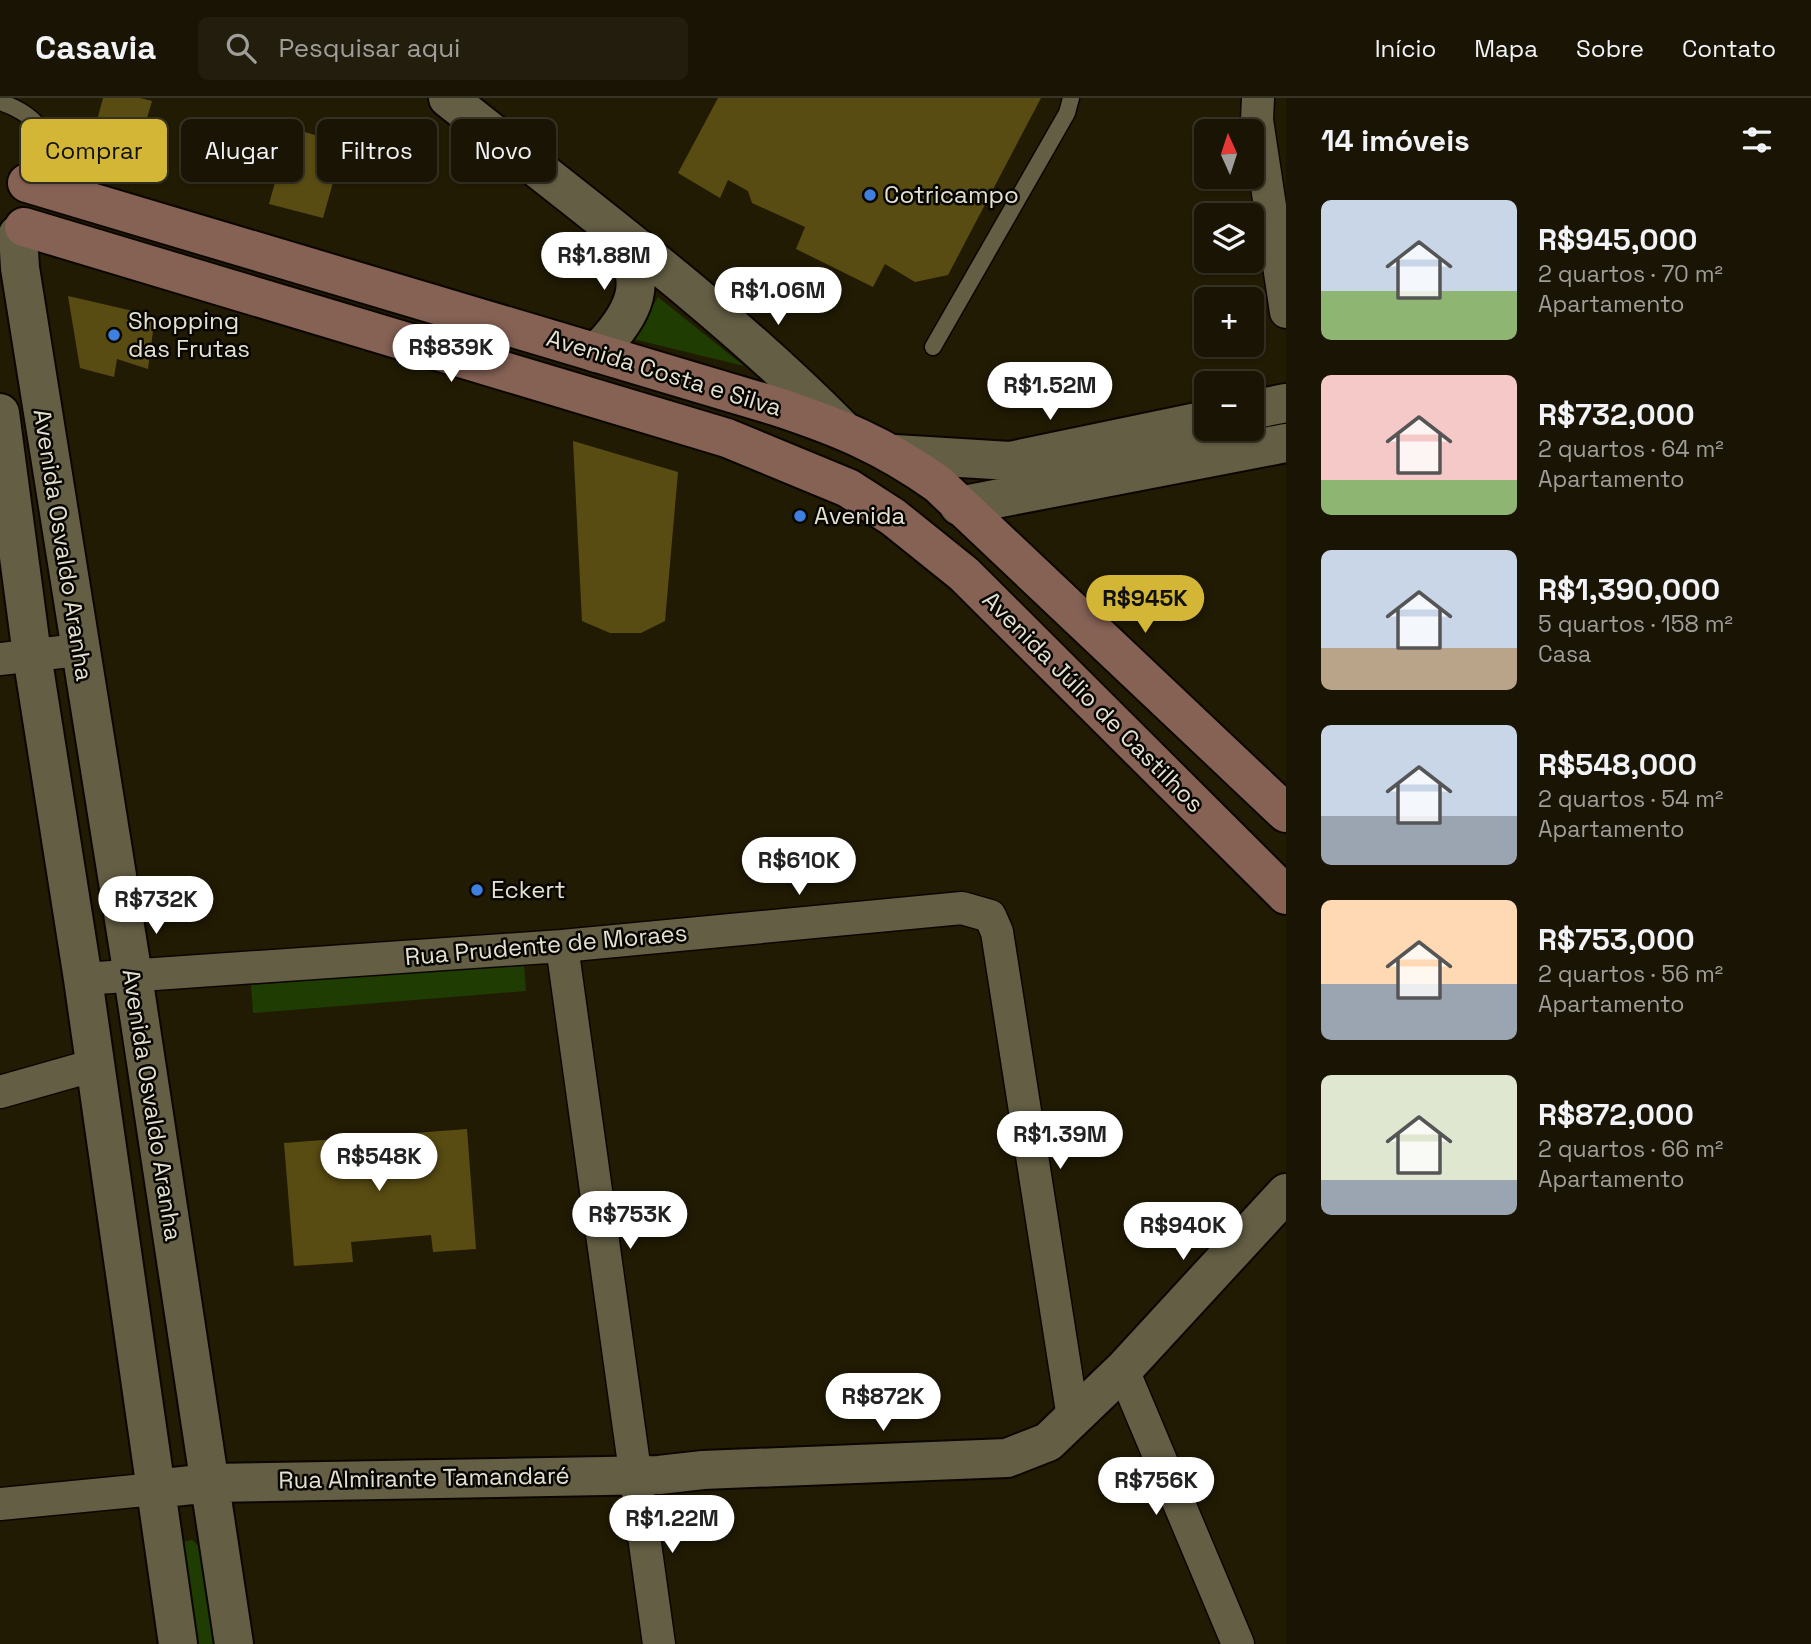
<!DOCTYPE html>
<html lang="pt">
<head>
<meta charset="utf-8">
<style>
	body { margin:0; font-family:"Space Grotesk",sans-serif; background:#221d0d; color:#f1f3f6; height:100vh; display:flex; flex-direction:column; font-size:26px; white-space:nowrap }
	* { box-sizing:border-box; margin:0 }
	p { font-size:23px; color:#9f9e9a }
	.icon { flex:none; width:38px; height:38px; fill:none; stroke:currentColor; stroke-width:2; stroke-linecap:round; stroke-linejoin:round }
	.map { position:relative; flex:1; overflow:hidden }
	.details { display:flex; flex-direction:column; background:#191403; width:525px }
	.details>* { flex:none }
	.guide { position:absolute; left:21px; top:21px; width:665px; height:63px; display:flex; gap:14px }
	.needle { width:46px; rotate:357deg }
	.buttons { position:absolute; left:1194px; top:21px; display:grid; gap:14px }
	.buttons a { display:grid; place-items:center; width:70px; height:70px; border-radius:10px; background:#191403; box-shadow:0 2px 5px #0004,0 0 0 2px #373325; font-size:35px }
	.price { position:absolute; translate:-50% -60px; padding:0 16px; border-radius:24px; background:#fff; color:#222; font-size:23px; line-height:46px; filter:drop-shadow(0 2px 4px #0008) }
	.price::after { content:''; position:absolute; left:50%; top:42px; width:21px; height:16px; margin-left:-10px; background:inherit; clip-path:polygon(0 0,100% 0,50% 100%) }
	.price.active { background:#d3b635; color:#111 }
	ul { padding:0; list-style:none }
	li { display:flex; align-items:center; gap:21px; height:175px; padding:0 35px }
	li span { display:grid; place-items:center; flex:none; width:196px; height:140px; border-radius:10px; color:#555 }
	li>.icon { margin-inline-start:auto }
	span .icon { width:84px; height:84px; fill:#fffc; stroke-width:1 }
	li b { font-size:30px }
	h2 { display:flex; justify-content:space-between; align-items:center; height:84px; padding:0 35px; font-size:30px }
	.tag { padding:0 24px; border-radius:10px; background:#191403; box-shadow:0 2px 5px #0004,0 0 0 2px #373325; font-size:24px; line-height:63px }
	.tag.active { background:#d3b635; color:#111 }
	header { display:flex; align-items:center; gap:42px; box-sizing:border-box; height:98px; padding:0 35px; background:#191403; border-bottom:2px solid #373325 }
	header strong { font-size:33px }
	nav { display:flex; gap:38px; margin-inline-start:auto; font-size:24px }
	.search { width:490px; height:63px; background:#221d0d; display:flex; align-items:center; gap:18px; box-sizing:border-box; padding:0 24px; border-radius:10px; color:#9f9e9a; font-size:26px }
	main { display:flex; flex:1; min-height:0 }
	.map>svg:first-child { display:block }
	.green { fill:#1f3c02 }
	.building { fill:#594c12 }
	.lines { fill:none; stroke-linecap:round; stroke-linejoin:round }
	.service-casing { stroke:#0b0600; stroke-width:19 }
	.minor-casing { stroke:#0b0600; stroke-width:35 }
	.tertiary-casing { stroke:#0b0600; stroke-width:42 }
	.secondary-casing { stroke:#0b0600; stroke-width:42 }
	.service { stroke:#645e44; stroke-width:16 }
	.minor { stroke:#645e44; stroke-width:32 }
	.tertiary { stroke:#645e44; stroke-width:38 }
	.secondary { stroke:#866255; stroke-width:38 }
	.shop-dot { fill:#3f7fe0; stroke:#080601; stroke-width:2.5 }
	.labels { text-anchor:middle; stroke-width:5; stroke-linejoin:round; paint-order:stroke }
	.poi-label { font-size:24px; fill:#e4e1d2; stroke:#080601; text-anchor:start }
	.street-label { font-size:24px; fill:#e4e1d2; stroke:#080601 }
</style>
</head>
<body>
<header>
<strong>Casavia</strong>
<div class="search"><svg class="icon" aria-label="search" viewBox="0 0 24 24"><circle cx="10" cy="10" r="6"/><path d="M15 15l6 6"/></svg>Pesquisar aqui</div>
<nav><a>Início</a><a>Mapa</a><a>Sobre</a><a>Contato</a></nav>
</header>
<main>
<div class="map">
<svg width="1286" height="1546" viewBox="0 0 1286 1546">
	<rect width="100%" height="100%" fill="#211b04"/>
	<!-- green -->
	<path class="green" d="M658,199l86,69 -111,-27z
		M524,865l2,28 -273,22 -2,-28z
		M192,1442l8,7 15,97h-23l-10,-102z"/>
	<!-- building -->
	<path class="building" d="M103,0h37l12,3 -20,67 -40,-11 9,-32 -5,-1z
		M718,0h323l-93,177 -33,7 -30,-18 -12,23 -77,-38 9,-22 -53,-24 -4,-12 -20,-11 -8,18 -42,-25z
		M290,30l54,15 -21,75 -54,-14z
		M68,198l87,20 -7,53 -31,-10 -3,18 -34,-9z
		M573,343l105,31 -13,149 -24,12h-31l-28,-12z
		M467,1031l9,120 -43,3 -2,-17 -80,7 2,20 -59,4 -10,-123z"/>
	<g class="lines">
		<defs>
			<path id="service" d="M0,4c50,17 48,42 57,88
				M933,249l134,-234 4,-15"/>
			<path id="minor" d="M1258,0l-1,22 29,192
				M0,561l78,-9
				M562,848l97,698
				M83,881l479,-33 400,-38 28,8 7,16 76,486
				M0,994l95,-27
				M1123,1272l115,274
				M0,1406l155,-15"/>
			<path id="tertiary" d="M448,0c134,107 272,208 393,330
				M18,136l2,34 113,708 101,668
				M596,255c38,-38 57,-73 19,-119
				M1251,312l35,-7
				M0,315l32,242 51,324 95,665
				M895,356l115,7 196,-41
				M959,408l327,-63
				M155,1391l55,-6 449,-8 44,-5 304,-12 41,-16 75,-72 163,-177"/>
			<path id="secondary" d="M27,85l748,223c64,21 108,39 163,78l348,329
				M24,129l703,211 121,50 45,29 71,57 322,321"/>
		</defs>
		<!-- service casing -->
		<use href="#service" class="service-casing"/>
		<!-- minor casing -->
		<use href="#minor" class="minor-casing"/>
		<!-- tertiary casing -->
		<use href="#tertiary" class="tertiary-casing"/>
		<!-- secondary casing -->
		<use href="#secondary" class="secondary-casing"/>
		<!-- service -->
		<use href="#service" class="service"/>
		<!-- minor -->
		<use href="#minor" class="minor"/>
		<!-- tertiary -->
		<use href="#tertiary" class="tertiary"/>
		<!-- secondary -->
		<use href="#secondary" class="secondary"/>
	</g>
	<!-- markers -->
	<g class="shop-dot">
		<circle cx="870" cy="97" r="7"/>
		<circle cx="114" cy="237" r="7"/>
		<circle cx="800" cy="418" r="7"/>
		<circle cx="477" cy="792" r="7"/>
	</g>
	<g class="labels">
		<!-- poi labels -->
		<g class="poi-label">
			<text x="884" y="105">Cotricampo</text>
			<text x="128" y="231">Shopping<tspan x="128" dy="28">das Frutas</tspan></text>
			<text x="814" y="426">Avenida</text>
			<text x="491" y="800">Eckert</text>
		</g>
		<!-- street labels -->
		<g class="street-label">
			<text transform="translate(664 275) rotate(17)" y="8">Avenida Costa e Silva</text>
			<text transform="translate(63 447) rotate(81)" y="8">Avenida Osvaldo Aranha</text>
			<text transform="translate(1093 604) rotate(45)" y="8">Avenida Júlio de Castilhos</text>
			<text transform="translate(546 847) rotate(-5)" y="8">Rua Prudente de Moraes</text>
			<text transform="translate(152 1007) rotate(81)" y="8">Avenida Osvaldo Aranha</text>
			<text transform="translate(424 1380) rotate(-1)" y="8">Rua Almirante Tamandaré</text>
		</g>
	</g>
</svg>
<div class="buttons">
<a><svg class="needle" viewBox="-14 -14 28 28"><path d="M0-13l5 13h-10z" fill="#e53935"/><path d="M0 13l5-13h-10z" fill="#9f9e9a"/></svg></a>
<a><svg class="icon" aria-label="layers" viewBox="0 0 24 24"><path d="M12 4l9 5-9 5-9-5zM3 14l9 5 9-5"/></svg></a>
<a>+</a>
<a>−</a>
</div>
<b class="price" style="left:604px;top:194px">R$1.88M</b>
<b class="price" style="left:778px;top:229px">R$1.06M</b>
<b class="price" style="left:451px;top:286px">R$839K</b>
<b class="price" style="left:1050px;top:324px">R$1.52M</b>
<b class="price active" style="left:1145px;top:537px">R$945K</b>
<b class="price" style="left:799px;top:799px">R$610K</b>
<b class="price" style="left:156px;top:838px">R$732K</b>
<b class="price" style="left:1060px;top:1073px">R$1.39M</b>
<b class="price" style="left:379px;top:1095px">R$548K</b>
<b class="price" style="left:630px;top:1153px">R$753K</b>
<b class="price" style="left:1183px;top:1164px">R$940K</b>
<b class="price" style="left:883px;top:1335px">R$872K</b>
<b class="price" style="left:1156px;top:1419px">R$756K</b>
<b class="price" style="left:672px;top:1457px">R$1.22M</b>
<div class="guide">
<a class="tag active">Comprar</a>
<a class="tag">Alugar</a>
<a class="tag">Filtros</a>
<a class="tag">Novo</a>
</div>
</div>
<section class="details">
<h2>14 imóveis<svg class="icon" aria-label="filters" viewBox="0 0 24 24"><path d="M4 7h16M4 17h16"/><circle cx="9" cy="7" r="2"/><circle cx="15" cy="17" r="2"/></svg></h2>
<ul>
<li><span style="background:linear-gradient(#c9d6e8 65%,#8fb573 0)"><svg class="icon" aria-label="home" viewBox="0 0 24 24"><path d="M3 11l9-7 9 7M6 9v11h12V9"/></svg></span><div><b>R$945,000</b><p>2 quartos · 70 m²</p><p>Apartamento</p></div></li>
<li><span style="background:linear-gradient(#f6c9c9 75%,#8fb573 0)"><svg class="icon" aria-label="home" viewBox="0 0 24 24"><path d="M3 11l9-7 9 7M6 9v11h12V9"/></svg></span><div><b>R$732,000</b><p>2 quartos · 64 m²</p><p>Apartamento</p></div></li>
<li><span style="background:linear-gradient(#c9d6e8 70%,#b9a48a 0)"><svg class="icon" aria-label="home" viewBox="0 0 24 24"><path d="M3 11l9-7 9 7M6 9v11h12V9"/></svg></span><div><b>R$1,390,000</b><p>5 quartos · 158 m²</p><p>Casa</p></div></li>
<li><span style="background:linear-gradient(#c9d6e8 65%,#9aa5b1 0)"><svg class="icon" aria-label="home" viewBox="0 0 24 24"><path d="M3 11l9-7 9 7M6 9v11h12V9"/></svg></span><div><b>R$548,000</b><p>2 quartos · 54 m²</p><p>Apartamento</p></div></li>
<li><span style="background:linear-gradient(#ffd9b3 60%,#9aa5b1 0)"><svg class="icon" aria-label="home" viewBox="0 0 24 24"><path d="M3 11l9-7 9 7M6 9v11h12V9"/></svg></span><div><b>R$753,000</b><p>2 quartos · 56 m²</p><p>Apartamento</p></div></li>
<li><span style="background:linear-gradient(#dfe7d0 75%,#9aa5b1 0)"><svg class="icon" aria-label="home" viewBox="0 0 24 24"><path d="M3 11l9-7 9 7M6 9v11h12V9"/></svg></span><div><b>R$872,000</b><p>2 quartos · 66 m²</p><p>Apartamento</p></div></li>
</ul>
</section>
</main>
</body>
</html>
